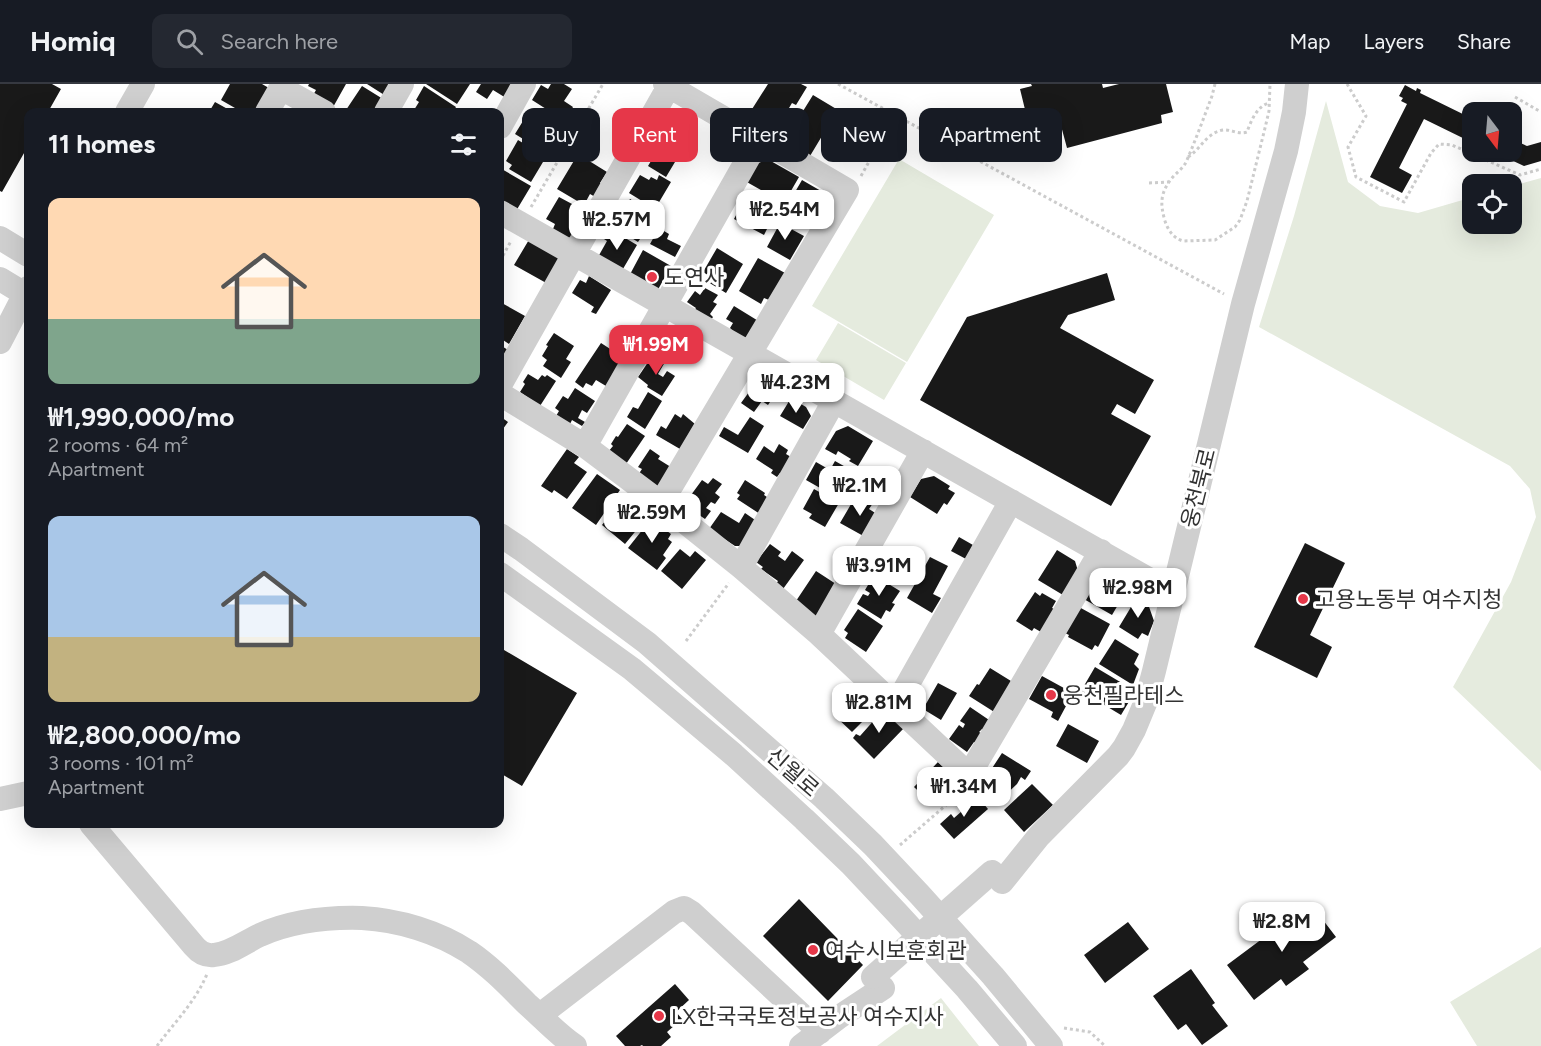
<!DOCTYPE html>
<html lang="en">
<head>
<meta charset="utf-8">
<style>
	body { margin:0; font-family:Figtree,"Noto Sans KR",sans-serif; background:#242831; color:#f1f3f6; height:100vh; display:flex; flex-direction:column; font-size:22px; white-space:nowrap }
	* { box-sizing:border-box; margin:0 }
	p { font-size:20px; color:#9ea1a6 }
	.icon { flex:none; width:33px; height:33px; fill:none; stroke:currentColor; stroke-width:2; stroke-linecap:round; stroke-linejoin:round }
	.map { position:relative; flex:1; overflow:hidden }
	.side { position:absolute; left:24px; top:24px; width:480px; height:720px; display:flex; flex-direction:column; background:#171b24; border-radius:12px; box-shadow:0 6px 24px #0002 }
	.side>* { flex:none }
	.hud { position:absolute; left:522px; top:24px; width:570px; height:54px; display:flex; gap:12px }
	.needle { width:39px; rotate:164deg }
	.tools { position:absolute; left:1462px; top:18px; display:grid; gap:12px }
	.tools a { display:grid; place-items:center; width:60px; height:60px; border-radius:12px; background:#171b24; box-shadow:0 6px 24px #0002; font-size:30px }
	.price { position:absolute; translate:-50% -51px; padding:0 14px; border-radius:12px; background:#fff; color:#222; font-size:20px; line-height:39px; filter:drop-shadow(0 2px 3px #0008) }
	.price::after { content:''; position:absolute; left:50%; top:36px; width:18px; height:14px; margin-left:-9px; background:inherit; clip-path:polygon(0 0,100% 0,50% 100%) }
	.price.current { background:#e63749; color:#fff }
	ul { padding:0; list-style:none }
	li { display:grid; align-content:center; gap:12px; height:318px; padding:0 24px }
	li span { display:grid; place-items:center; height:186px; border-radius:12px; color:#555 }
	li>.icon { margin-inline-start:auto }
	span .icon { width:108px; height:108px; fill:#fffc; stroke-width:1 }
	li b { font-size:26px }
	h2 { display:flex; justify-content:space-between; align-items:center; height:72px; padding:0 24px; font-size:26px }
	.pill { padding:0 21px; border-radius:12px; background:#171b24; box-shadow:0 6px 24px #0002; font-size:21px; line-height:54px }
	.pill.current { background:#e63749; color:#fff }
	header { display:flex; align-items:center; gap:36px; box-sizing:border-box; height:84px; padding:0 30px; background:#171b24; border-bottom:2px solid #363941 }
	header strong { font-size:28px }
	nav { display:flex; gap:33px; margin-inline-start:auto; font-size:21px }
	.search { width:420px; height:54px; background:#242831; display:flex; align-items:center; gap:15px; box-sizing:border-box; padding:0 21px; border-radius:12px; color:#9ea1a6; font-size:22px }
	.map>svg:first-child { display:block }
	.green { fill:#e5ebde }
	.building { fill:#191919 }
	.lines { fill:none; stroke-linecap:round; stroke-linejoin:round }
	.path { stroke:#ccc; stroke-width:3; stroke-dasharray:3 3; stroke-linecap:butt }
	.minor { stroke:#cfcfcf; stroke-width:24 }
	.minor-bridge { stroke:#cfcfcf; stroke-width:24 }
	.poi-dot { fill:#e63749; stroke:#fff; stroke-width:2 }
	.labels { text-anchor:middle; stroke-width:6; stroke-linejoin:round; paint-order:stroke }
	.poi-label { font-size:22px; fill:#323232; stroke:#fff; text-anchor:start }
	.street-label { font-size:22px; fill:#323232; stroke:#fff }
</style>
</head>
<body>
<header>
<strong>Homiq</strong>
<div class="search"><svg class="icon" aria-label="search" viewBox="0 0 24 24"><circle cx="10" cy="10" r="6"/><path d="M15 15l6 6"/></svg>Search here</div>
<nav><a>Map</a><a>Layers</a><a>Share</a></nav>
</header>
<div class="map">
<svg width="1541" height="962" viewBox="0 0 1541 962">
	<rect width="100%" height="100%" fill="#fff"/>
	<!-- green -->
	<path class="green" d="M1326,17l22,81 32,24 38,7 55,-16v27h39v-38l29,-8v593l-88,-84 58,-105 25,-65 -6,-28 -20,-23 -251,-139 35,-111z
		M899,75l95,56 -87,147 -95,-56z
		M838,239l68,40 -22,37 -68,-40z
		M1541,863v99h-64l-27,-44z
		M941,914l38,48h-103h1z"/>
	<!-- building -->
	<path class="building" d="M0,0h52l9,5 -13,23h-20v34l-26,46 -2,-1z
		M230,0h32l12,7 -13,21h-19l-21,-12z
		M309,0h37l-14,25 -20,-12 4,-7 -8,-4z
		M367,0h32l-10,14z
		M426,0h44l-13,20z
		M481,0h34l-9,14 -13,-8 -6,9 -11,-7z
		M551,0h13l8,5 -8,12 9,6 -8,14 -33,-21 9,-15 7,4z
		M768,0h33l6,3 -11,18 -4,-2 -18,30 -27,-16z
		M1031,0h71l1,4 16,-4h47l7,28 -12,3 1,8 -95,25 -7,-26 -30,8 -10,-41 12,-3z
		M1405,1l11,6 1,-3 4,2 -1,3 53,26v18l-2,5 -47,-23 -25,49 13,7 -10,18 -32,-16 37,-73 -6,-3 2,-3 -4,-2z
		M362,2l21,13 -9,13h-25l-3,-2z
		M424,2l32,21 -3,5h-36l-3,-2 5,-8 -3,-2z
		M813,11l30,18 -16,26 -5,-3 -12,20 -25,-16z
		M215,18l18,10h-24z
		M536,30l10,6 2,-4 15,9 -17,28 -31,-19 8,-13 7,4z
		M672,42l18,11 -24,40 -18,-11z
		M1512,52l5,3 -1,2 11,5 14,-4v19l-17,5 -30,-14h18z
		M518,56l28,17 -15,25 -22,-13 3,-4 -6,-4z
		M578,70l29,18 -7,11 4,3 -7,12 -7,-4 -6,11 -27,-16z
		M769,76l30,17 -15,26 -39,-22 9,-17z
		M500,84l31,18 -18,30 -13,-8z
		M640,91l9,5 2,-3 6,3 2,-5 12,7 -16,27 -26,-16z
		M802,96l19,11 4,9 -14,25 -27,-14z
		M559,113l28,15 -20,33 -14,-16 2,-5 -9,-5z
		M745,114l30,15 -11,22 -30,-16z
		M630,115l23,14 -8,13 3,1 -10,15 -27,-17 4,-7 6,3 3,-4 -3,-2z
		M780,139l24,13 -14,24 -23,-13z
		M659,144l10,6 -2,5 14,7 -6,11 -25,-13z
		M610,145l27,16 -17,29 -22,-17 9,-16 -3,-2z
		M530,154l33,19 -15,27 -34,-19z
		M717,164l26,16 -17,29 -18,-11 3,-5 -8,-5z
		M643,166l28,16 -16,29 -28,-15z
		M758,174l27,15 -16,27 -5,-2 -3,6 -22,-13z
		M1107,189l8,27 -47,15 -8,13 94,52 -19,34 -18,-10 -6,10 40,22 -40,70 -191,-106 47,-83z
		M589,192l22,14 -15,24 -5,-2 3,-5 -22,-14 8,-13 6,3z
		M705,204l13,7 -5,7 4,2 -7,10 3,3 -6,9 -16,-11 5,-7 -9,-6 8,-11 5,4z
		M500,218l25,14 -16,28 -9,-6z
		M734,222l26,16 -14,24 -16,-18 3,-5 -7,-4z
		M675,244l11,7 2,-4 10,6 -17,26 -26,-16 7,-11 5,3z
		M554,249l20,13 -8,13 5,3 -10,16 -18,-12 4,-6 -5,-4 6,-10 -2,-1z
		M601,259l23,15 -18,28 -10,-6 -4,6 -6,-3 -3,5 -8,-6z
		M500,261l8,5 -8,14z
		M653,271l12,7 -7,12 5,3 4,-6 8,5 -13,20 -15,-9 1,-2 -10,-8z
		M528,290l10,6 4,-5 3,2 2,-2 9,6 -16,25 -20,-14 5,-8 -2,-2z
		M761,294l17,12 -10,15 -6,-4 -8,11 -13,-9 8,-11 1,1z
		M575,304l20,13 -8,12 -5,-3 -4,8 7,4 -3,4 -10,-6 -2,4 -14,-8 3,-5 -4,-3 8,-12 5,3z
		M648,308l14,9 -17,28 -18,-12 6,-10 5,2z
		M791,314l15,9 5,9 -8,13 -23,-13z
		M500,326l4,3 -3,4 7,5 -8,11z
		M675,330l6,4 2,-4 12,10 -15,25 -24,-14 5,-9 5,3z
		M750,333l14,9 -16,27 -29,-17 5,-9 14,8z
		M627,340l18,12 -19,28 -18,-12 5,-6 -2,-2 5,-8 2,1z
		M848,342l25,15 -15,25 -9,-5 2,-2 -13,-8 -2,4 -11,-6 11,-18z
		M779,360l9,6 -2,4 5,3 -7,19 -4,-3 -3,4 -6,-4 2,-3 -17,-11 8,-13 10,7z
		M567,365l12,8 -5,6 13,9 -20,27 -13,-9 -2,3 -11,-7z
		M650,365l10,7 -2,3 16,10 -17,19 -19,-13 4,-6 -4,-2z
		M835,377l23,13 -15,27 -37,-21 10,-18 14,8z
		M597,390l23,16 -24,35 -24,-17z
		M934,392l16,10 -2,3 7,4 -8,12 -3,-2 -7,11 -27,-17 11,-18z
		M713,394l9,6 -7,9 5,4 -5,7 -4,-2 -5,6 5,3 -6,8 -16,-11 8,-11 -6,-2 11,-15 6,4z
		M745,396l20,13 -1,2 6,4 -10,15 -23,-15 3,-4 -3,-2z
		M814,405l25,14 -14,24 -16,-9 3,-4 -9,-5z
		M857,410l16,9 -4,6 11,7 -13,22 -27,-15z
		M624,414l24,18 -23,28 -23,-19z
		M721,428l18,11 6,-10 13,9 -15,24h-8l-26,-17z
		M651,435l20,15 -3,5 4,3 -9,13 3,3 -9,12 -29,-22z
		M959,453l14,8 -7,14 -15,-8z
		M1305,459l40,20 -35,72 22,12 -15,31 -63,-31z
		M770,460l11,8 -3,4 7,5 7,-10 12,9 -21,29 -7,-5 2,-3 -17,-12 2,-2 -7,-5z
		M680,465l10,8 5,-6 11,9 -24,29 -21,-18z
		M906,465l14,8 -16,28 -32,-17 7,-12 22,13 4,-8 -5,-2z
		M1057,466l18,11 3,10 -15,24 -25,-15z
		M930,473l18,9 -15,28 8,4 -9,15 -25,-15z
		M816,487l20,13 -13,30 -10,3 -17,-16z
		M874,491l26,16 -8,12 3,1 -5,8 -4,-2 -5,9 -24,-15 6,-10 5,2 2,-3 -5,-3z
		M1106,492l22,12 -16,27 -30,-17 10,-18z
		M1035,508l5,4 2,-3 14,8 -4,7 6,3 -17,21 -7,-4 -2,3 -16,-10z
		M1137,513l10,4 7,20 -6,15 -6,-3 -4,6 -19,-12z
		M1079,523l31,17 -12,23 -3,-2 -3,5 -24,-13 1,-2 -4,-2z
		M858,525l25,17 -17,26 -21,-14 3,-5 -4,-3z
		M1115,555l24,15 -5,10 5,5 -6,16 -34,-21z
		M504,566l73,43 -55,93 -22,-13v-115z
		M1095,583l37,22 -6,9 4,2 -9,15 -40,-24z
		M990,584l21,13 -12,34 -30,-19 8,-12 2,1z
		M1042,592l31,17 -15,28 -7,-4 2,-5 -24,-13z
		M938,599l19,10 -16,27 -18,-11z
		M858,608l13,12 2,-2 5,4 -26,26 -17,-16z
		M970,623l22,15 -7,10 -3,-3 -3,3 4,2 -7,9 -2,-1 -7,10 -18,-13 10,-14 4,3 2,-4 -5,-3z
		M884,625l20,19 -30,31 -21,-21 3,-4 4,2z
		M1068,640l31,17 -12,22 -31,-17z
		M1002,669l29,18 -6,9 -4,-3 -4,7 -17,16 -17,-18z
		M938,678l19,18 -24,25 -19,-18z
		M1032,700l21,21 -29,27 -20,-22z
		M978,713l10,12 -34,30 -14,-15 11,-10 3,4z
		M799,815l64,66 -35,36 -65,-65z
		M1310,819l26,34 -33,25 6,7 -23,17 -5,-7 -27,21 -27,-35z
		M1128,838l21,27 -44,34 -21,-28z
		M1191,885l24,34 -3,2 16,21 -26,19 -16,-21 -8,6 -25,-34z
		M675,900l14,16 -13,12 6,7 -15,13 4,5 -10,9h-18l-1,-1 -2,1h-15l-9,-10z"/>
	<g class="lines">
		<!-- path -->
		<path class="path" d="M838,0l386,210
			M1215,0l-3,12c-8,21 -16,43 -25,64 -3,8 -10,12 -15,18 -12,15 -12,26 -7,43 3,9 8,17 18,20l32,-1 20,-13 5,-7 7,-19 18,-73 4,-17 1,-27
			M1347,0l19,32 -18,31 8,30 48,25 27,-49 8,-9 13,1 68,30 21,-6
			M1515,13l26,15
			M1188,73c13,-8 18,-24 35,-27 8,-1 15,5 24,2 4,-11 10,-26 22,-29
			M861,92l34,-61
			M1149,99l20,-1
			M531,123l72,-123
			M500,177l11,-20
			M686,557l43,-58
			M900,761l60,-52
			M1064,944l26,4 15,14
			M157,962c17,-23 39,-45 50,-72"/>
		<!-- minor -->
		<path class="minor" d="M281,4l43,24
			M127,28l16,-28
			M267,28l16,-28
			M386,28l16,-28
			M500,43l24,-43
			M500,128l673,381
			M0,154l28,17
			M0,195l28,17
			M0,258l28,-54
			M500,301l169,-299
			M500,310l85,52 76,57 80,64 78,67 150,141 132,-224
			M585,362l174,-307
			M661,419l186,-313 -182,-106
			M500,451l21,14 126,94 177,155 49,47 47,50 73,81 58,70
			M741,483l93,-166
			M500,490l132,95 102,86 70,64 47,45 47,50 69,75 48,57
			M819,550l104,-183
			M896,621l115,-204
			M0,715l28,-6
			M91,740l103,122c5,6 12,10 20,9 16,-1 31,-13 46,-20 32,-14 67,-18 102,-17 37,2 76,14 107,34 22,15 40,34 58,52 16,14 30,30 48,42
			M1002,798l37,-46 79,-80 6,-8 10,-18 12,-29 8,-30 89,-367 43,-153 8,-39 3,-28
			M540,931l134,-103 10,-4 8,5 128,119
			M801,962l38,-29 44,-29"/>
		<!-- minor-bridge -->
		<path class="minor-bridge" d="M873,893l119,-105"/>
	</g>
	<!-- markers -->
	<g class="poi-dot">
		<circle cx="652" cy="193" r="6"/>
		<circle cx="1303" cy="515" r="6"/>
		<circle cx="1051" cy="611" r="6"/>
		<circle cx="813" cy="866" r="6"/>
		<circle cx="659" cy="932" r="6"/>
	</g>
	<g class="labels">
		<!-- poi labels -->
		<g class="poi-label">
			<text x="664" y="201">도연사</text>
			<text x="1315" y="523">고용노동부 여수지청</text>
			<text x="1063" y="619">웅천필라테스</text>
			<text x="825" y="874">여수시보훈회관</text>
			<text x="671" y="940">LX한국국토정보공사 여수지사</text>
		</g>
		<!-- street labels -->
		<g class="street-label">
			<text transform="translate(1198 404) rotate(-76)" y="8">웅천북로</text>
			<text transform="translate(793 688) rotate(41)" y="8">신월로</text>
		</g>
	</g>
</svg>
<div class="tools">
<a><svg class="needle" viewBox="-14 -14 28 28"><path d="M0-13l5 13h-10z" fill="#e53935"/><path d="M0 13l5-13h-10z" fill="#9ea1a6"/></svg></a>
<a><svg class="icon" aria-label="locate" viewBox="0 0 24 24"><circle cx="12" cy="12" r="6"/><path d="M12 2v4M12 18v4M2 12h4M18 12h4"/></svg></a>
</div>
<b class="price" style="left:785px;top:157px">₩2.54M</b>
<b class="price" style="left:617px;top:167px">₩2.57M</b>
<b class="price current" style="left:656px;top:292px">₩1.99M</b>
<b class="price" style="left:796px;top:330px">₩4.23M</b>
<b class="price" style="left:860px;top:433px">₩2.1M</b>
<b class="price" style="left:652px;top:460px">₩2.59M</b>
<b class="price" style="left:879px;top:513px">₩3.91M</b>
<b class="price" style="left:1138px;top:535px">₩2.98M</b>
<b class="price" style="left:879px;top:650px">₩2.81M</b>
<b class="price" style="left:964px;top:734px">₩1.34M</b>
<b class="price" style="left:1282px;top:869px">₩2.8M</b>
<div class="hud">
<a class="pill">Buy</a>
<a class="pill current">Rent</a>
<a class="pill">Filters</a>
<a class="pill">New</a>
<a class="pill">Apartment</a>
</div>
<section class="side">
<h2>11 homes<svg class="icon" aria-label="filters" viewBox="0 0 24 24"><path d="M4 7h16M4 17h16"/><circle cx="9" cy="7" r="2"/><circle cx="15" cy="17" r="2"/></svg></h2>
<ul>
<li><span style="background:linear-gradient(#ffd9b3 65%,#7fa58c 0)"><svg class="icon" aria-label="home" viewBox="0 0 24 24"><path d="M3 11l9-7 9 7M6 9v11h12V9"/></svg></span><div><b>₩1,990,000/mo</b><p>2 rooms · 64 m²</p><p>Apartment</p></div></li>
<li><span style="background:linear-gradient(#a9c7e8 65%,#c2b280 0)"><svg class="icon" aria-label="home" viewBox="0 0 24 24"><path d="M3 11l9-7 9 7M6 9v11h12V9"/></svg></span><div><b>₩2,800,000/mo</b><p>3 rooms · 101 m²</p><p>Apartment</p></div></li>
</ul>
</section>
</div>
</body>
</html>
